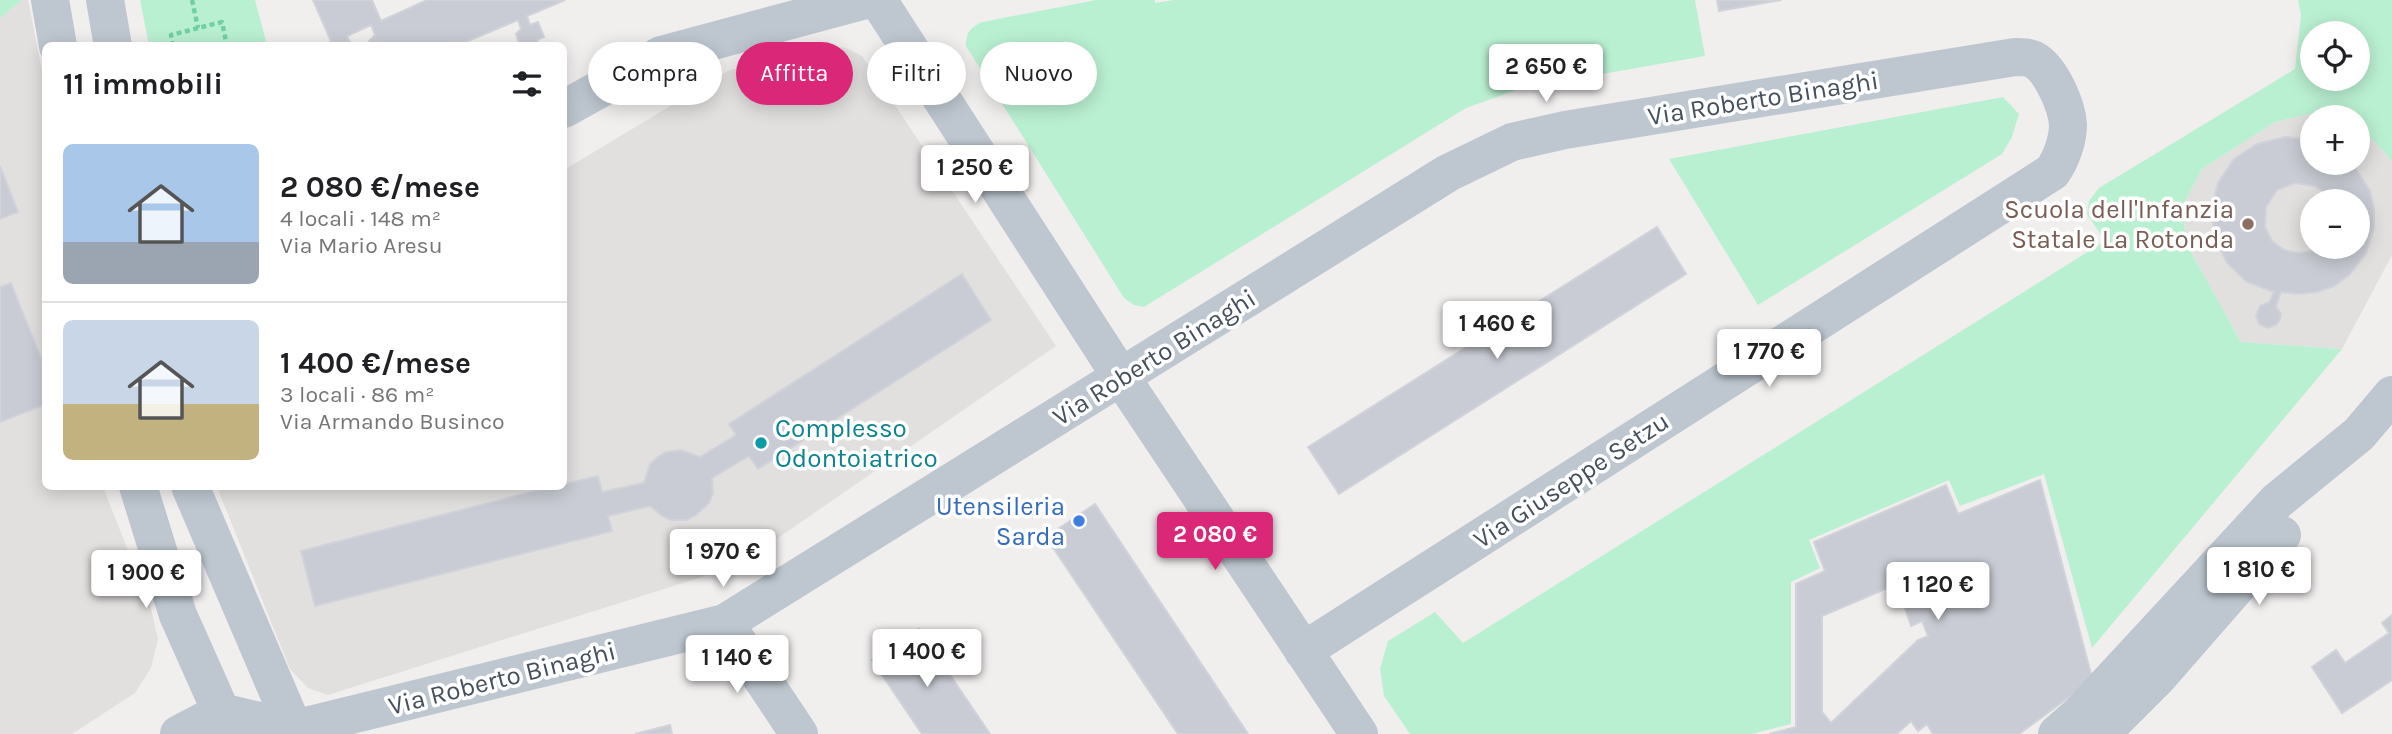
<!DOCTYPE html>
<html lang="it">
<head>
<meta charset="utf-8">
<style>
	body { margin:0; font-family:Karla,sans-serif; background:#f2f2f2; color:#202124; height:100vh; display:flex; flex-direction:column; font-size:26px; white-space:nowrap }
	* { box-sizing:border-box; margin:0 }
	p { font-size:23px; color:#757577 }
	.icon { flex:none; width:38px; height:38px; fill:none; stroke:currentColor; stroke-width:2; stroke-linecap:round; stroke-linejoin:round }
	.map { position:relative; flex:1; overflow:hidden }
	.sheet { position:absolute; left:42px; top:42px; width:525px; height:448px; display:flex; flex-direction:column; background:#fff; border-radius:10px; box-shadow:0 4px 18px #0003 }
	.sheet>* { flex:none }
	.banner { position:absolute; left:588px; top:42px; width:665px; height:63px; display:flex; gap:14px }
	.controls { position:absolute; left:2300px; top:21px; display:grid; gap:14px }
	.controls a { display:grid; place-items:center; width:70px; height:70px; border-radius:50%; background:#fff; box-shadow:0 4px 18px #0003; font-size:35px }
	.price { position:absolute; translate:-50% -60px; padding:0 16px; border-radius:7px; background:#fff; color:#222; font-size:23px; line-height:46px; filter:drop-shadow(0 2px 4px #0008) }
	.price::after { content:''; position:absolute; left:50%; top:42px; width:21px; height:16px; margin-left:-10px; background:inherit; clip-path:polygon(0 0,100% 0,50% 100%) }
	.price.on { background:#db2777; color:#fff }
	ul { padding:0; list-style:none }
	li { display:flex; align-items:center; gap:21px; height:175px; padding:0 21px }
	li+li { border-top:2px solid #e0e0e0 }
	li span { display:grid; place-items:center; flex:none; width:196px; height:140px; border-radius:10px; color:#555 }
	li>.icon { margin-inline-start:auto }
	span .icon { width:84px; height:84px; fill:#fffc; stroke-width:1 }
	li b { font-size:30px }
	h2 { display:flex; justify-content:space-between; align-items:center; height:84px; padding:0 21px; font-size:30px }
	.tag { padding:0 24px; border-radius:32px; background:#fff; box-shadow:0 4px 18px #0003; font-size:24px; line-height:63px }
	.tag.on { background:#db2777; color:#fff }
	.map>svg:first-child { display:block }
	.education { fill:#e2dfdf; fill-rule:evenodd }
	.green { fill:#baf0d2; fill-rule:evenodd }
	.building { fill:#c9ccd4; stroke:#d1d3da; stroke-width:2; fill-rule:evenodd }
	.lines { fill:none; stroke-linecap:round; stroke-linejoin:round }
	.path { stroke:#71cfa6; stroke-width:4.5; stroke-dasharray:5 3.5; stroke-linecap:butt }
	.minor { stroke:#bec7d0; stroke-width:38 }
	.education-dot { fill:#8d6e63; stroke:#fff; stroke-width:2.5 }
	.culture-dot { fill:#0f9aa8; stroke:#fff; stroke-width:2.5 }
	.shop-dot { fill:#3f7fe0; stroke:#fff; stroke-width:2.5 }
	.labels { text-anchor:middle; stroke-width:7; stroke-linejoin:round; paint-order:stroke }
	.street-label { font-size:26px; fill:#45505c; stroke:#fff }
	.education-label { font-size:26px; fill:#785e54; stroke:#fff; text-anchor:end }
	.culture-label { font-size:26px; fill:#0d838f; stroke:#fff; text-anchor:start }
	.shop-label { font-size:26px; fill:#366cbe; stroke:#fff; text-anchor:end }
</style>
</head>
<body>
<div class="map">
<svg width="2392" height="734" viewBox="0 0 2392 734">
	<rect width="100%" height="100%" fill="#f1eeee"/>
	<!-- education -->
	<path class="education" d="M22,0h6l18,91v395l57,1 48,122 7,30 -7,29 -16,25 -63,41h-72v-716z
		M843,47l19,9 194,290 -307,212 -50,20 -371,117 -20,-7 -18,-19 -73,-182 347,-1v-316l166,-100z
		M2309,114l16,3h-13v46h45v-32l15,8 20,22v94l-50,94 -101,-7 -55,-99 -3,-38 19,-36 73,-47zM2312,201h45v46h-45z"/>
	<!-- green -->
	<path class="green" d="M0,0h22l-22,18z
		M140,0h115l12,45h-118z
		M1096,0h59v3l19,-3h521l10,56 -183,32 -56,20 -322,199 -10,-2 -10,-7 -158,-252c-1,-13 5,-19 16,-24z
		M2298,0h94v161l-20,-22 -15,-8v-14h-32l-16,-3 -34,8 -73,47 -19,36 3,38 55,99 101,7 -250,299 -48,-174 -84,32 -11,-26 -140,60 11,28 -29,14v142l-40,10h-341l-26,-38 -4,-27 8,-28 47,-29 28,31 642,-402 -18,-27 2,-13 10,-13 196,-119 6,-54zM2312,33h45v46h-45z
		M2003,97l16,17 -7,23 -10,17 -244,151 -89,-146z"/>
	<!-- building -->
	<path class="building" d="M313,0h59l9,21 46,-21h138l-38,16 3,9 8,-3 6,15 -7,3 3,6h-20l-4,-12 5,-5 -3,-9 -62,26h-48l-2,-3 -7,3h-29l-1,-5 6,-6 -4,-10 -24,11 3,7 -17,3z
		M1717,0h64l-62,11z
		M2285,137l27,3v23h40l18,28 4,18v18l-8,26 -17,22 -15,11 -17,6 -18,2 -18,-2 -5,14 5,8 -1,5 -3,5 -9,4 -9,-4 -3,-9 4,-9 9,-4 5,-10 -27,-10 -20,-19 -12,-26 -4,-27 7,-27 16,-24 23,-15zM2295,183l20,3 9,6 7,9h26v46h-37l-7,4 -14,2 -15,-3 -12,-9 -7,-14 1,-20 11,-17z
		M0,166l18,46 -18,7z
		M1657,227l29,47 -347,220 -31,-47z
		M962,274l29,46 -233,149 -9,-13 -37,22 1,15 -4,10 -14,13 -9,4h-15l-9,-4 -12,-10 -42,10 4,15 -297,75 -14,-55 254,-65h9v-2l34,-8 4,16 42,-9 6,-19 8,-7 8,-5 15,-2 19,7 36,-22 -7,-11z
		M11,283l35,88v33l-46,18v-135z
		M2040,480l51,194 -7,12 -65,48h-86l-6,-10 -9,7 -7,-10 -14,13h-128l27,-7v-143l29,-13 -11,-29 132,-57 12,29zM1897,584l14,42 11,-5 6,15 -10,4 -87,83 -9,-11v-96z
		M1095,504l153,230h-70l-132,-197z
		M2392,615v65l-50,33 -30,-46 24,-17 9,13 44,-30 -7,-10z
		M919,629l71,105h-68l-50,-74z
		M670,725l2,9h-37z"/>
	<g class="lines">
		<!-- path -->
		<path class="path" d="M192,0l6,28
			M173,46l-2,-11 51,-13 5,24"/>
		<!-- minor -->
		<path class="minor" d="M50,0l8,46
			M105,0l8,46
			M878,0l243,377 238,357
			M564,109l97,-54 205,-55
			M138,486l40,129 53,119
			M190,486l106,248
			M725,623l74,111
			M221,712l73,17 431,-106 723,-450 64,-31 53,-12 450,-73c8,0 15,0 21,4 16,11 31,45 32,64 0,15 -7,35 -16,47l-749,479
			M179,734l42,-22
			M2057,734l22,-19 198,-214 82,-67 33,-39
			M2101,734l57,-57 124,-142"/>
	</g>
	<!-- markers -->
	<circle class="education-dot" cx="2248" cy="224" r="7"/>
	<circle class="culture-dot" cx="761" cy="443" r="7"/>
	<circle class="shop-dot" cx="1079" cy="521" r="7"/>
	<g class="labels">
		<!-- street labels -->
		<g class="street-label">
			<text transform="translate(1763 98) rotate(-9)" y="9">Via Roberto Binaghi</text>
			<text transform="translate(1154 357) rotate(-32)" y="9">Via Roberto Binaghi</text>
			<text transform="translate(1571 480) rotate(-33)" y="9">Via Giuseppe Setzu</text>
			<text transform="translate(502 678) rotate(-14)" y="9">Via Roberto Binaghi</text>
		</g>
		<!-- education labels -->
		<g class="education-label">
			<text x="2234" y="218">Scuola dell'Infanzia<tspan x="2234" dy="30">Statale La Rotonda</tspan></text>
		</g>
		<!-- culture labels -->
		<g class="culture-label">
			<text x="775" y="437">Complesso<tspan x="775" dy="30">Odontoiatrico</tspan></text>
		</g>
		<!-- shop labels -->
		<g class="shop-label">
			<text x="1065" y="515">Utensileria<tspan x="1065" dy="30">Sarda</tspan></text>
		</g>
	</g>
</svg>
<div class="controls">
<a><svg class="icon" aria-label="locate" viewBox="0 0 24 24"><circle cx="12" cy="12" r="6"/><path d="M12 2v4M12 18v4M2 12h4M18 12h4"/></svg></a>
<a>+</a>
<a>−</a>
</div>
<b class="price" style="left:1546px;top:104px">2 650 €</b>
<b class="price" style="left:975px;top:205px">1 250 €</b>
<b class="price" style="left:1497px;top:361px">1 460 €</b>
<b class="price" style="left:1769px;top:389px">1 770 €</b>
<b class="price on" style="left:1215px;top:572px">2 080 €</b>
<b class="price" style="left:723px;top:589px">1 970 €</b>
<b class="price" style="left:2259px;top:607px">1 810 €</b>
<b class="price" style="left:146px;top:610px">1 900 €</b>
<b class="price" style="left:1938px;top:622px">1 120 €</b>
<b class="price" style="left:927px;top:689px">1 400 €</b>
<b class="price" style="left:737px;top:695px">1 140 €</b>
<div class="banner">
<a class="tag">Compra</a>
<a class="tag on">Affitta</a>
<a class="tag">Filtri</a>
<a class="tag">Nuovo</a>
</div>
<section class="sheet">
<h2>11 immobili<svg class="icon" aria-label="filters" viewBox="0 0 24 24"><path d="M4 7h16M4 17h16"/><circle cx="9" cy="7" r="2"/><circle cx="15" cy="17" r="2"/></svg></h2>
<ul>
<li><span style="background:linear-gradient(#a9c7e8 70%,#9aa5b1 0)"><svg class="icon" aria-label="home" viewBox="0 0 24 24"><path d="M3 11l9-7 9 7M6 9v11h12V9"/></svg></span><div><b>2 080 €/mese</b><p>4 locali · 148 m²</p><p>Via Mario Aresu</p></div></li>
<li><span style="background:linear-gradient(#c9d6e8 60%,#c2b280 0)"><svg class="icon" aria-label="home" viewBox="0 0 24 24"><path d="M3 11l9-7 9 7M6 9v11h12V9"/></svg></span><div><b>1 400 €/mese</b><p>3 locali · 86 m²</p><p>Via Armando Businco</p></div></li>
</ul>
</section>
</div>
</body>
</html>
